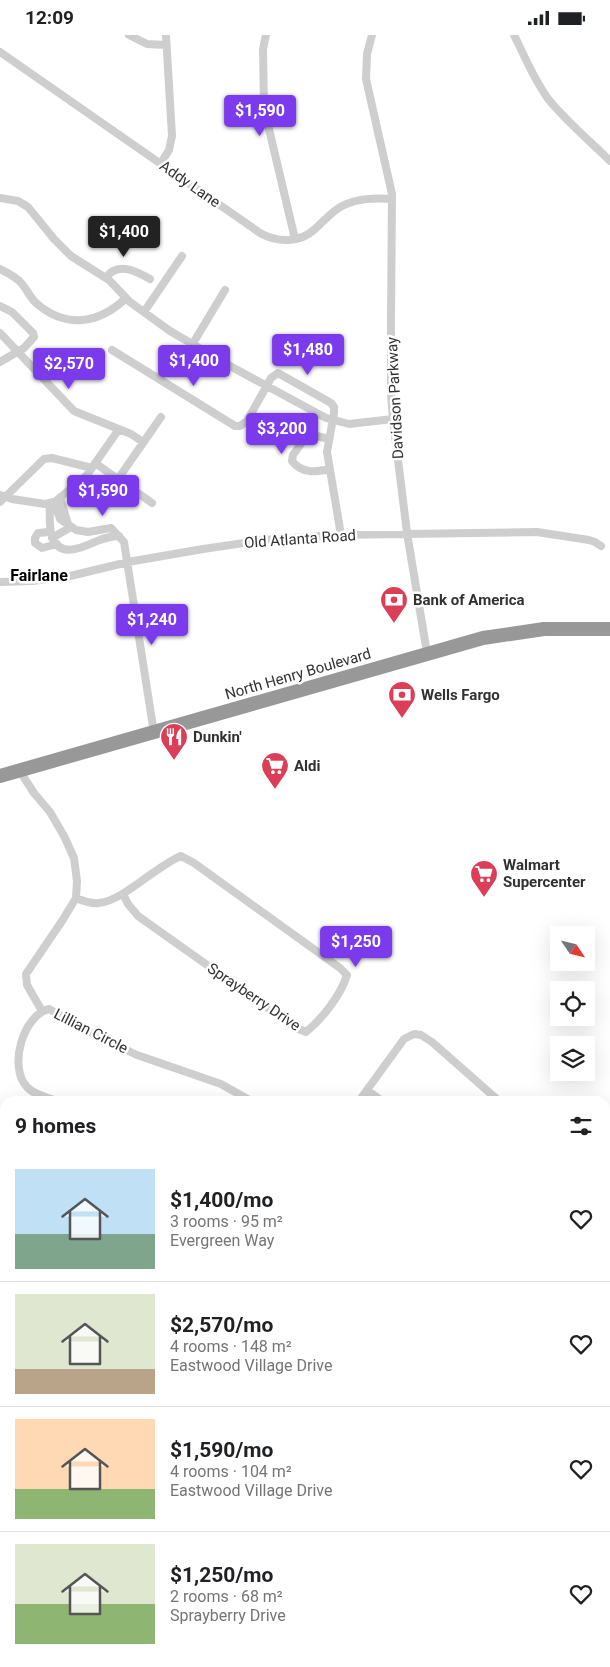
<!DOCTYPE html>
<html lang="en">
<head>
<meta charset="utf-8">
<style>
	body { margin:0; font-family:Roboto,sans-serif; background:#f6f6f6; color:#202124; height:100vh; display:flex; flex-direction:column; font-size:19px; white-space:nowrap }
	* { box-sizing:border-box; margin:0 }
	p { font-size:16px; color:#757577 }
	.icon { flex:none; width:28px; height:28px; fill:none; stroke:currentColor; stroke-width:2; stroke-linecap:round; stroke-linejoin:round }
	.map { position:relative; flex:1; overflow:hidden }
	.details { position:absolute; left:0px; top:1061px; width:610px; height:571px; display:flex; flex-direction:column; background:#fff; border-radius:15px 15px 0 0; box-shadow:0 5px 20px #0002 }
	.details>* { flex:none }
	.needle { width:32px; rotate:125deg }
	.controls { position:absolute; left:550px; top:891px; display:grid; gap:10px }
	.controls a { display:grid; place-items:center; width:45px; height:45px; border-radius:0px; background:#fff; box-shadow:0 5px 20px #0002; font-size:25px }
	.price { position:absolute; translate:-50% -42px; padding:0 11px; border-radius:5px; background:#7c3aed; color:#fff; font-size:16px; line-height:32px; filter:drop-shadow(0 1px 2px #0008) }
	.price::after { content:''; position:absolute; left:50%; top:30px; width:15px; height:11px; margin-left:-8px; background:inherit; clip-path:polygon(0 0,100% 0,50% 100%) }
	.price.on { background:#222; color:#fff }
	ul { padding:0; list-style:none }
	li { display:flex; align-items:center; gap:15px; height:125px; padding:0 15px }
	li+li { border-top:1px solid #e0e0e0 }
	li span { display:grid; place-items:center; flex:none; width:140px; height:100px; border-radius:0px; color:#555 }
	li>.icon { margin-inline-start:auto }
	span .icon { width:60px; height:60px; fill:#fffc; stroke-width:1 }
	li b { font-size:21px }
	h2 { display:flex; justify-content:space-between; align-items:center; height:60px; padding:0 15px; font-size:21px }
	.status { display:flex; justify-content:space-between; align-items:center; height:35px; padding:0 25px; background:#fff; direction:ltr }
	.status svg { height:14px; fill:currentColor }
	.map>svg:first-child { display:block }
	.green { fill:#e5eadd }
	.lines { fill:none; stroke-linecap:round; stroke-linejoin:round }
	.street { stroke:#cecece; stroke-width:8 }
	.highway { stroke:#989898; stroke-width:14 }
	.labels { text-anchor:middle; stroke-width:5; stroke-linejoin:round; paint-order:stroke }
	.street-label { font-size:15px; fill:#313131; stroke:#fff }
	.poi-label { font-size:15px; font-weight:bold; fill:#313131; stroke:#fff; text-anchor:start }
	.neighbourhood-label { font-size:16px; font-weight:bold; fill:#000; stroke:#fff }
</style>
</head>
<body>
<div class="status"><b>12:09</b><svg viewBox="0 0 49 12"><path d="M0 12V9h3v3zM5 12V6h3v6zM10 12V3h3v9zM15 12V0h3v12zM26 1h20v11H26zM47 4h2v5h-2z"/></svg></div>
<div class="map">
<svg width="610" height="1632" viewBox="0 0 610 1632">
	<rect width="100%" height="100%" fill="#fff"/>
	<!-- green -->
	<path class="green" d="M0,1208l5,4v149l-5,-4z"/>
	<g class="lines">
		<!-- street -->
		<path class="street" d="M129,0l18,9 19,1
			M266,0l-3,14 1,59 31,131
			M372,0l-5,19 -1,25 26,115 -1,124v77l2,24 14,114 20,120
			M514,0c11,22 20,45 35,65 18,22 41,41 61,61
			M0,17l260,181c18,10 40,10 55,-4 9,-8 16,-17 27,-23 16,-8 32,-8 50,-7
			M161,128l8,-13 3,-14 -6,-101
			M0,163l18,3 10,6 26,32 17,17 38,24 21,22 40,29 60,35 96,52 23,6 44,-5
			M0,234c8,4 17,8 22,15 5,6 8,13 14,19 30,26 63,21 90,-5
			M106,243c11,-17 30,-7 44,1
			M0,271l12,6 21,21 1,4 -10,11 -24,14
			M144,277l38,-56
			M0,298l74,78 57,23 12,8
			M192,310l33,-55
			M112,315l123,76h5l7,-5 24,-43 7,-5 53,30 3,4v6l-7,39 14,83
			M329,404l-21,-5 -15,21 -1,6c10,13 24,11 38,8
			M95,428l57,40
			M118,444l43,-62
			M0,460l12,4 33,5 11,-3 31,-26 32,-46
			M60,463l8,26
			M0,467l44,-43 8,-1 40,10
			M54,467l6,17 16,11 12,2 23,-4 13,14 30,191
			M50,469c-1,19 -3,54 29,44 14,-4 24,-12 40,-12
			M49,497l-11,1 -3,5v5l7,5 15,-4
			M52,503l19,-11
			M0,547l32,-1 34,-4 62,-15 75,-13 61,-9 71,-5 202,-3 52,8 6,2 6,4
			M19,735l15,23 16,19 14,24 10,22 3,23 -1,17 -14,23 -36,53 1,11 15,26
			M76,863c7,3 15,6 23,5 24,-2 57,-37 82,-47l13,7 146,105 7,7c-6,20 -25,44 -41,57l-10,-4 -158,-112 -10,-12 -5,-10
			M367,1055l15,11
			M58,1066c-10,-3 -24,-6 -31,-14 -19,-20 -4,-72 22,-78l50,28 38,18 84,29 30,17
			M359,1066l45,-62 10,-5 7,1 11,7 67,59
			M0,1143l5,4
			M605,1245l5,-6
			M605,1340l5,-5
			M605,1417l5,3
			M0,1447l5,2
			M0,1589l4,-7
			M344,1628l9,4
			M458,1632l1,-4"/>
		<!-- highway -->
		<path class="highway" d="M0,741l483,-138 61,-9h66"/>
	</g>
	<!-- icons -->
	<defs>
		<symbol id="bank-pin" viewBox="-11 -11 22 30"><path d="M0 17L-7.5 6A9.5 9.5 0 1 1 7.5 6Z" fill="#dd3e57" stroke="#fff"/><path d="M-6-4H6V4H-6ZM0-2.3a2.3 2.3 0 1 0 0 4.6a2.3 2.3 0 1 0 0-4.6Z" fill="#fff"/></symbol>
		<symbol id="restaurant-pin" viewBox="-11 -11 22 30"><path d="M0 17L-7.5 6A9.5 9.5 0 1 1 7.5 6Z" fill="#dd3e57" stroke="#fff"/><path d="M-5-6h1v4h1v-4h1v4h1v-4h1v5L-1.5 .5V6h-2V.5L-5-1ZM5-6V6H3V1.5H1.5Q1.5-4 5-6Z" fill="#fff"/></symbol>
		<symbol id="supermarket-pin" viewBox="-11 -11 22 30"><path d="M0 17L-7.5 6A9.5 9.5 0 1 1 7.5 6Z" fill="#dd3e57" stroke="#fff"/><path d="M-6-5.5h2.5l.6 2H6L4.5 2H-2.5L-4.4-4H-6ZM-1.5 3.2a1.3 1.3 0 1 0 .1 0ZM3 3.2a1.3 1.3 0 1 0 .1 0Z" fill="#fff"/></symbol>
	</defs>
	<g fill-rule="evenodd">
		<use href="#bank-pin" x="378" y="549" width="32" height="43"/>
		<use href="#bank-pin" x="386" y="644" width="32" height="43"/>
		<use href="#restaurant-pin" x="158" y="686" width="32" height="43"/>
		<use href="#supermarket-pin" x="259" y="715" width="32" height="43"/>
		<use href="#supermarket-pin" x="468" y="823" width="32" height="43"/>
	</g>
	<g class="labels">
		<!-- street labels -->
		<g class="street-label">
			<text transform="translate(190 149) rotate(35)" y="5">Addy Lane</text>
			<text transform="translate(395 363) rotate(-93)" y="5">Davidson Parkway</text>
			<text transform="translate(300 504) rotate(-4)" y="5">Old Atlanta Road</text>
			<text transform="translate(298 639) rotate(-16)" y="5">North Henry Boulevard</text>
			<text transform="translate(254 962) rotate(34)" y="5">Sprayberry Drive</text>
			<text transform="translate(91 996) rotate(27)" y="5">Lillian Circle</text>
		</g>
		<!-- poi labels -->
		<g class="poi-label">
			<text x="413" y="570">Bank of America</text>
			<text x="421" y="665">Wells Fargo</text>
			<text x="193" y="707">Dunkin'</text>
			<text x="294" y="736">Aldi</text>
			<text x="503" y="835">Walmart<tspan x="503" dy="17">Supercenter</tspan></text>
		</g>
		<!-- neighbourhood labels -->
		<g class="neighbourhood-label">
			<text x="39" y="546">Fairlane</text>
		</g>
	</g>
</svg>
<div class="controls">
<a><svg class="needle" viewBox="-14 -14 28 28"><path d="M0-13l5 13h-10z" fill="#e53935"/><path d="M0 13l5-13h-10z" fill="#757577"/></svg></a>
<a><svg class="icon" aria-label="locate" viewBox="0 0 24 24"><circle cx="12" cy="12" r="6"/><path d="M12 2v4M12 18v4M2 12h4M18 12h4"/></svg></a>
<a><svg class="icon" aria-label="layers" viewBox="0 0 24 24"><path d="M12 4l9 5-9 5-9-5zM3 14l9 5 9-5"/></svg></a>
</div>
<b class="price" style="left:260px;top:102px">$1,590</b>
<b class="price on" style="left:124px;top:223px">$1,400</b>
<b class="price" style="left:308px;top:341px">$1,480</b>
<b class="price" style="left:194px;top:352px">$1,400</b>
<b class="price" style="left:69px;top:355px">$2,570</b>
<b class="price" style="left:282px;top:420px">$3,200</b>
<b class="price" style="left:103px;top:482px">$1,590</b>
<b class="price" style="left:152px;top:611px">$1,240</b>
<b class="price" style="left:356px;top:933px">$1,250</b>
<section class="details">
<h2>9 homes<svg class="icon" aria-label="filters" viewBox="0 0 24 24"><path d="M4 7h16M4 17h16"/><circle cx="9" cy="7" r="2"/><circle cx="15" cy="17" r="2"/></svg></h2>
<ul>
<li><span style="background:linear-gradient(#bfe0f5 65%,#7fa58c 0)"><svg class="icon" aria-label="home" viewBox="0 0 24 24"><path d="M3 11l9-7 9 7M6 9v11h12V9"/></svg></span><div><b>$1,400/mo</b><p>3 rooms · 95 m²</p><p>Evergreen Way</p></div><svg class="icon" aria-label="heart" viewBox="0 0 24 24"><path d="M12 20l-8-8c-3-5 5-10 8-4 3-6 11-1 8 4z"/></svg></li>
<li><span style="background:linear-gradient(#dfe7d0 75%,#b9a48a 0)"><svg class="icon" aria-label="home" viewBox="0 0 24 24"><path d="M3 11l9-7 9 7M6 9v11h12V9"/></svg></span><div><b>$2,570/mo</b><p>4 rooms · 148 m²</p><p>Eastwood Village Drive</p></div><svg class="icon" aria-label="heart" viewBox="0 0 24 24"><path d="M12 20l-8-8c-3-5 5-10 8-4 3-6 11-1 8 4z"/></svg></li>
<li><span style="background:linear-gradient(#ffd9b3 70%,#8fb573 0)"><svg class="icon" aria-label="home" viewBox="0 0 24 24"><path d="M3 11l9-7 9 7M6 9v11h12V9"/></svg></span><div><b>$1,590/mo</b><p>4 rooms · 104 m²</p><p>Eastwood Village Drive</p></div><svg class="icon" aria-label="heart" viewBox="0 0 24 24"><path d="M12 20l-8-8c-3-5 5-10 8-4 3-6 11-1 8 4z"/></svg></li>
<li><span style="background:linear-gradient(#dfe7d0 60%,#8fb573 0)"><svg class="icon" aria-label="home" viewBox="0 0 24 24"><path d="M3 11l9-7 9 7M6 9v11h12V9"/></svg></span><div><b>$1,250/mo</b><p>2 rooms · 68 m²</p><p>Sprayberry Drive</p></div><svg class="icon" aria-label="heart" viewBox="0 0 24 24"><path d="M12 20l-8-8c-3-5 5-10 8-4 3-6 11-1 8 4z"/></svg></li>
</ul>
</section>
</div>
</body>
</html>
